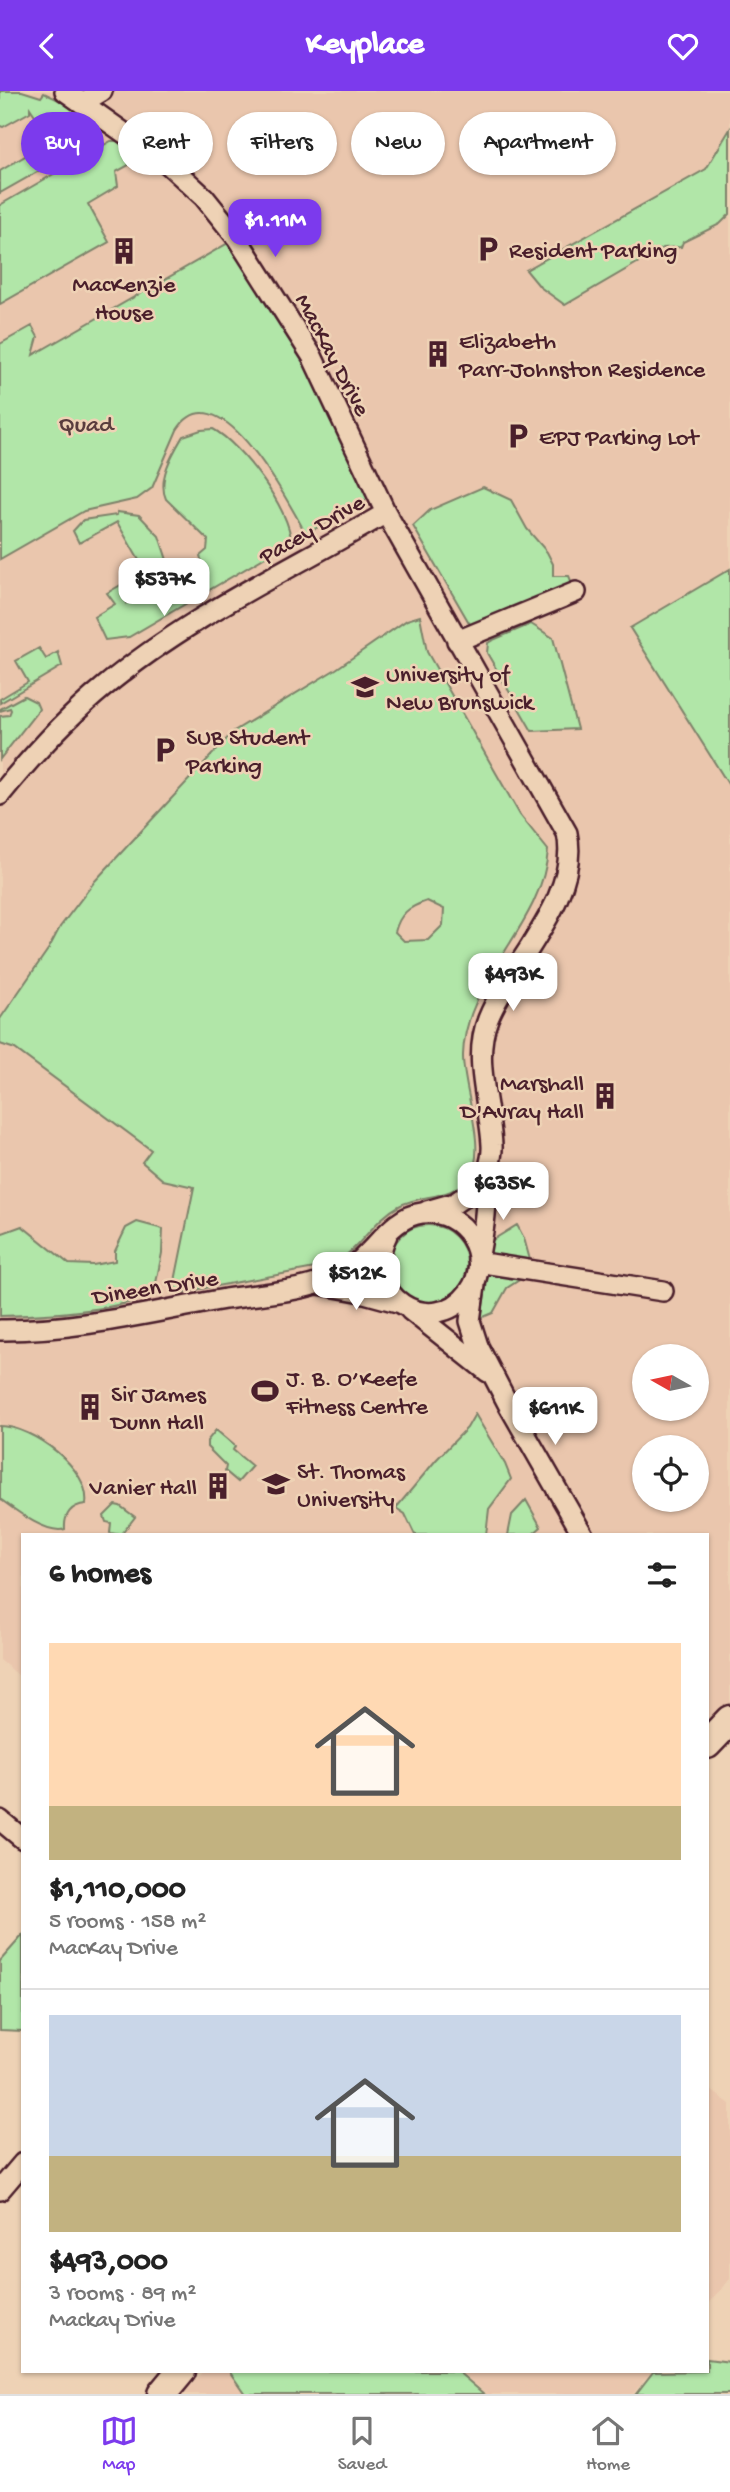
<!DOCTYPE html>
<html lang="en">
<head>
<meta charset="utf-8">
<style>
	body { margin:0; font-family:"Gochi Hand",sans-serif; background:#f6f6f6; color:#222; height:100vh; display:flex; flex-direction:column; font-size:26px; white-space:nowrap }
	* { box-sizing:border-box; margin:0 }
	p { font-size:23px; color:#767676 }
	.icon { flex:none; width:38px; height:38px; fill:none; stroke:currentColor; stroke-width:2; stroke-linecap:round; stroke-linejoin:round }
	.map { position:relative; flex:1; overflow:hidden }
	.drawer { position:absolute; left:21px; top:1442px; width:688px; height:840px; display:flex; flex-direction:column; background:#fff; border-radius:0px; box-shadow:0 2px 5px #0004 }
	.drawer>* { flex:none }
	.top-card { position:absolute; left:21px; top:21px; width:690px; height:63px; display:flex; gap:14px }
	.needle { width:46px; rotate:279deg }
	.buttons { position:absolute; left:632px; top:1253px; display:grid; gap:14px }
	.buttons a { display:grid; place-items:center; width:77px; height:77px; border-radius:50%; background:#fff; box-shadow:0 2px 5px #0004; font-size:35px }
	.price { position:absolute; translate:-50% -60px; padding:0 16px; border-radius:14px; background:#fff; color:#222; font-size:23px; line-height:46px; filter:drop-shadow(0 2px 4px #0008) }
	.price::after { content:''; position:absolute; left:50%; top:42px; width:21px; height:16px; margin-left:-10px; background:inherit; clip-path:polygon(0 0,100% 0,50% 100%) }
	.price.selected { background:#7c3aed; color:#fff }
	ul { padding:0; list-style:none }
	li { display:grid; align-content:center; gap:14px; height:371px; padding:0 28px }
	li+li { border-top:2px solid #e0e0e0 }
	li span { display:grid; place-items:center; height:217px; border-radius:0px; color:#555 }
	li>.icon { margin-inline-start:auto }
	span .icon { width:126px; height:126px; fill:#fffc; stroke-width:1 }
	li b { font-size:30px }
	h2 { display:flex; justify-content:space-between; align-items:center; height:84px; padding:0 28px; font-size:30px }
	.chip { padding:0 24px; border-radius:32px; background:#fff; box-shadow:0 2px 5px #0004; font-size:24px; line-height:63px }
	.chip.selected { background:#7c3aed; color:#fff }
	header { display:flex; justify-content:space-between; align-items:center; height:91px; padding:0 28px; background:#7c3aed; color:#fff; font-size:32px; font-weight:800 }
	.tab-bar { display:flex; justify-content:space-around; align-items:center; height:98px; border-top:2px solid #e0e0e0; background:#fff; font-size:19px; color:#767676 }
	.tab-bar a { display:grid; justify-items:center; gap:4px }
	.tab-bar .selected { color:#7c3aed }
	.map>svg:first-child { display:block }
	.built { fill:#eac6ad; fill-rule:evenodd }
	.green { fill:#b1e6a8; stroke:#7e826a; stroke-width:2; fill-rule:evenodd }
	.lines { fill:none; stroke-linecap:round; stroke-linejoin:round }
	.street-casing { stroke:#4a1f2b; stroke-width:24 }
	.secondary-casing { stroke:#4a1f2b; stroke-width:33 }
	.street { stroke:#eed2b5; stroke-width:19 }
	.secondary { stroke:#eed2b5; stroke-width:28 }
	.labels { text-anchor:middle; stroke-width:5; stroke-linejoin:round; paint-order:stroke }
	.poi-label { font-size:24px; fill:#4a1f2b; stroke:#eed2b5; text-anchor:start }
	.street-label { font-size:24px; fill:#4a1f2b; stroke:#eed2b5 }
	.park-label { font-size:24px; fill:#593d3e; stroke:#eed2b5 }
</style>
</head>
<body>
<header><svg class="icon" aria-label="back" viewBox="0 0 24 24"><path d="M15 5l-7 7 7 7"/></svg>Keyplace<svg class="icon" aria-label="heart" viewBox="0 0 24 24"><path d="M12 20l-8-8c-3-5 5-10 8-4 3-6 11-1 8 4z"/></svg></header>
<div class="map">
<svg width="730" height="2303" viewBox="0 0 730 2303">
	<rect width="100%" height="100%" fill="#eed2b5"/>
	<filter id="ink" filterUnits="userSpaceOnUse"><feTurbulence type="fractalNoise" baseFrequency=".0143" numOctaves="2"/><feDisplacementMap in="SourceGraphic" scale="14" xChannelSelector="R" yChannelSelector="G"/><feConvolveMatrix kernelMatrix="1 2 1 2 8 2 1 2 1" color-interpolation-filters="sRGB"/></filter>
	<g filter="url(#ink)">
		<!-- built -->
		<path class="built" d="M0,0h730v1629l-23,14v-199h-684v144l-23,-19zM644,1265h52v53h-52zM644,1356h52v53h-52z
			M707,1996l23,17v175l-23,27z
			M203,2280h26l16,23h-61z
			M459,2280h193l-19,23h-146z"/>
		<!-- green -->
		<path class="green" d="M0,0h22l19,6 3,-4 17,8 39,28 -1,5 -10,9 -14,1 -19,-14 -3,-1 -6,4 -17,-25v4l-27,15 -3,-1z
			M730,38v85l-10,10 -37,18 -2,5 -18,1 -98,57 -25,-18 -14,-17 180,-101z
			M111,50h8l19,14 -9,10 -13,7 2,14 -30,18 21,38 -109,62v-99z
			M37,58l8,15 -1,4 -44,25v-22z
			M237,147l139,256 -70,40c-16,-29 -88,-169 -129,-104l-25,58 -15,11 -53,12 -84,48v-215l32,-18 6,11 -5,18z
			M213,338c28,15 78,81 78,113l-162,95 -24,3 -11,-23 21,-13 -8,-11 19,-11v21l11,-6 2,3 7,-5 -1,-3 12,-6 -17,-12 4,-5 -27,-47 -38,21 -6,-12 10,-11 34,-5v-3l22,3 20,21 8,24 -8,20 19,14 7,-3 18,-27 -3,-8 7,-6 1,-10 -42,-41c-9,-20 7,-46 17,-63l18,-6z
			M483,396l28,13 16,29 20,23 6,12v12h16l7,16 -101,41 -62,-107 17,-16z
			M730,478v218l-100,-159z
			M420,525l7,36 93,163 28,35c-5,76 -83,128 -85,205 -1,30 25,96 7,120 -18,26 -47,18 -71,31 -27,14 -39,45 -68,59l-152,28 -5,-7 20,-99 -31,-7 -21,-18 9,-12 -136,-101 -15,-5v-25l49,-71 11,-21 35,-46 139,-150 102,-62 71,-49zM427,810l17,8 -1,16 -15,15 -24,1 -9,-9c5,-19 14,-25 32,-31z
			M531,533l22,14 24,91 -45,2 -45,-78 1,-10 5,-3z
			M39,557l7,11 12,-7 4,14 -62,37v-4l28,-17 -12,-21z
			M24,605l12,6 3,7 -39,50v-43l9,-1 2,-5 -1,-2 -10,3v-2z
			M137,1131l26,7 -1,24 -8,40c-35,19 -113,22 -154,23v-85l3,2 19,-7 47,38 24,1 22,-4v-10l11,-23z
			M389 1173a39 39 0 1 1 78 0a39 39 0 1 1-78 0Z
			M517,1134l7,13 9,33 -26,17 -14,25 -12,5 9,-54 1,-23z
			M475,1323l30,50 6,15 -22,30 -3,26h-71l-10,-21 -9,-6 40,-48 31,-32z
			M0,1335c32,0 91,43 86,78 -15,1 -22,11 -21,25 -18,6 -50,-19 -65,-30z
			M216,1339l19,16 -2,4 19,16 -14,16 -13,-11 1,-5 -19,-19v-6z
			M526,1409l15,27 -9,8h-24l4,-20z
			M115,1414l5,1 15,11 -14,18 -11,-2 1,-10 -5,-1 -2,-6z
			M23,1844v96l-23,-1v-69z
			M707,2268l23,3v32h-94l17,-22 54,-1z
			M229,2280h228l27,23h-239z"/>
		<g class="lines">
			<defs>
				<path id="street" d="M65,0l103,73 36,33 33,41 75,118 74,157 181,320c14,65 -56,129 -79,186 -16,40 2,85 4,126 1,14 -4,23 -7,36 0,5 1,11 1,16 0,21 -4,43 -8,63
					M82,12l20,-12
					M457,550l119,-49
					M0,704c31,-38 65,-76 104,-108 85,-71 187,-118 282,-174
					M427,1120l28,-8 30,-21
					M490,1173l173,27
					M318,1193l39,7 44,12
					M475,1194l-5,36 8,25 30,58 75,131
					M410,1219l78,62
					M0,1239c75,1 152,-18 225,-31 27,-4 69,-7 94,-16 11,-4 24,-9 33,-16 23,-16 41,-51 70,-54 42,-5 73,44 47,79 -37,49 -112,3 -82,-57
					M0,1729l23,19
					M0,2099l23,-27"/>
				<path id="secondary" d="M707,1653l23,-24
					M162,2303l19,-23"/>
			</defs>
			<!-- street casing -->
			<use href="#street" class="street-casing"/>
			<!-- secondary casing -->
			<use href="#secondary" class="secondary-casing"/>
			<!-- street -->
			<use href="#street" class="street"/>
			<!-- secondary -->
			<use href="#secondary" class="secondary"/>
		</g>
	</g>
	<!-- icons -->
	<defs>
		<symbol id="parking-bare" viewBox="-9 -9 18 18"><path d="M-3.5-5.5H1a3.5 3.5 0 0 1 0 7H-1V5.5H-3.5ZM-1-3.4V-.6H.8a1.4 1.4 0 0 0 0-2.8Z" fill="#4a1f2b" stroke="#eed2b5" stroke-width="2.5" paint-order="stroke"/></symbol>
		<symbol id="building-bare" viewBox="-9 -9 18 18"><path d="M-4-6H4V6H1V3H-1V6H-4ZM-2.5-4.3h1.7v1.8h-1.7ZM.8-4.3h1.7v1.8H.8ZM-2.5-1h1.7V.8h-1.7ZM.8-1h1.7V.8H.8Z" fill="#4a1f2b" stroke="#eed2b5" stroke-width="2.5" paint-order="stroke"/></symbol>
		<symbol id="university-bare" viewBox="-9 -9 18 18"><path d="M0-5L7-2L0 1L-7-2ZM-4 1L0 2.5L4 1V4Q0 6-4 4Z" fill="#4a1f2b" stroke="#eed2b5" stroke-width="2.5" paint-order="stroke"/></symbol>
		<symbol id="stadium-bare" viewBox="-9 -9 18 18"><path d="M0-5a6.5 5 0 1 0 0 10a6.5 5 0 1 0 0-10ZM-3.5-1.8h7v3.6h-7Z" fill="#4a1f2b" stroke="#eed2b5" stroke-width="2.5" paint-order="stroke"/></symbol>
	</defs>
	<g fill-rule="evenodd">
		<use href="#parking-bare" x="469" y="139" width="38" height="38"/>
		<use href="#building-bare" x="105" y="141" width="38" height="38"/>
		<use href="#building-bare" x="419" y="244" width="38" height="38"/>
		<use href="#parking-bare" x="499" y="326" width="38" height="38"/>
		<use href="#university-bare" x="346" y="577" width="38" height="38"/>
		<use href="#parking-bare" x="146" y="640" width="38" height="38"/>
		<use href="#building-bare" x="586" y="986" width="38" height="38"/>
		<use href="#stadium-bare" x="246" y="1281" width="38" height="38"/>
		<use href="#building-bare" x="71" y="1297" width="38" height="38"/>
		<use href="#university-bare" x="257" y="1374" width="38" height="38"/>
		<use href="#building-bare" x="199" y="1376" width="38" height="38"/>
	</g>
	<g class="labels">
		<!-- poi labels -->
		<g class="poi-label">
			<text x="509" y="166">Resident Parking</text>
			<text x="124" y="200" text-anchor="middle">MacKenzie<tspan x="124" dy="28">House</tspan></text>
			<text x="459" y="257">Elizabeth<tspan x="459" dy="28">Parr-Johnston Residence</tspan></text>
			<text x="539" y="353">EPJ Parking Lot</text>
			<text x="386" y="590">University of<tspan x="386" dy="28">New Brunswick</tspan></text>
			<text x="186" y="653">SUB Student<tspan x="186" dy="28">Parking</tspan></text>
			<text x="584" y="999" text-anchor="end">Marshall<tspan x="584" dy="28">D'Avray Hall</tspan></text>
			<text x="286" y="1294">J. B. O’Keefe<tspan x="286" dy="28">Fitness Centre</tspan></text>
			<text x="111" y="1310">Sir James<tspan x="111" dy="28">Dunn Hall</tspan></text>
			<text x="297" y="1387">St. Thomas<tspan x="297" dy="28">University</tspan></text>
			<text x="197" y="1403" text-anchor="end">Vanier Hall</text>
		</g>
		<!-- street labels -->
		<g class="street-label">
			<text transform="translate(334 263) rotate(62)" y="8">MacKay Drive</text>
			<text transform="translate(311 437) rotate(-30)" y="8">Pacey Drive</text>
			<text transform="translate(155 1195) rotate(-9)" y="8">Dineen Drive</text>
		</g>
		<!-- park labels -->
		<g class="park-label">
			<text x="86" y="340">Quad</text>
		</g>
	</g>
</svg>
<div class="buttons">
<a><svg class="needle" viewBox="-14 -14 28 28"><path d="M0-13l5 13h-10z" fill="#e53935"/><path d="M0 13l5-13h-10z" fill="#767676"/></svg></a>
<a><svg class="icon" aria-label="locate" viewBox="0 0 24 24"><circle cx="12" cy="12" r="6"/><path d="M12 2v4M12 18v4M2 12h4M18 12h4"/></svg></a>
</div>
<b class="price selected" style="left:275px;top:168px">$1.11M</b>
<b class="price" style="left:164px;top:527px">$537K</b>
<b class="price" style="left:513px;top:922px">$493K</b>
<b class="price" style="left:503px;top:1131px">$635K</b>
<b class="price" style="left:356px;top:1221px">$512K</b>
<b class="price" style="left:555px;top:1356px">$611K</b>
<div class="top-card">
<a class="chip selected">Buy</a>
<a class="chip">Rent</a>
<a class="chip">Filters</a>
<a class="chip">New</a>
<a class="chip">Apartment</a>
</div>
<section class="drawer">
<h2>6 homes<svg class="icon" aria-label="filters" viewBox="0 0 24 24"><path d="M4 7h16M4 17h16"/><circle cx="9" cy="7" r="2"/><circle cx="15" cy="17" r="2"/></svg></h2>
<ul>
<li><span style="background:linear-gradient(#ffd9b3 75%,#c2b280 0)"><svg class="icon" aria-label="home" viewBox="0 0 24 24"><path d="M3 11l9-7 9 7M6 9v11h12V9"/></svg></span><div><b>$1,110,000</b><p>5 rooms · 158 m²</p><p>MacKay Drive</p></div></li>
<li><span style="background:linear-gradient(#c9d6e8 65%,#c2b280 0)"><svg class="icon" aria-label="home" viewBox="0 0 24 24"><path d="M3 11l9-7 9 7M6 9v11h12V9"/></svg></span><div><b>$493,000</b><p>3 rooms · 89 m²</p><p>Mackay Drive</p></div></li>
</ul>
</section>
</div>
<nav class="tab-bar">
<a class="selected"><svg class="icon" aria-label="map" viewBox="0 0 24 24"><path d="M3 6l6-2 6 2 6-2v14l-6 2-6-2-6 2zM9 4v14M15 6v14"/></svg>Map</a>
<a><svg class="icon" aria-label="saved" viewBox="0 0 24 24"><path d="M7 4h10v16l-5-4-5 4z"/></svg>Saved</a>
<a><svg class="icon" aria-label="home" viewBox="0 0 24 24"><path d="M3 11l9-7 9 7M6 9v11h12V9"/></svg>Home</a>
</nav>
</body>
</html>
